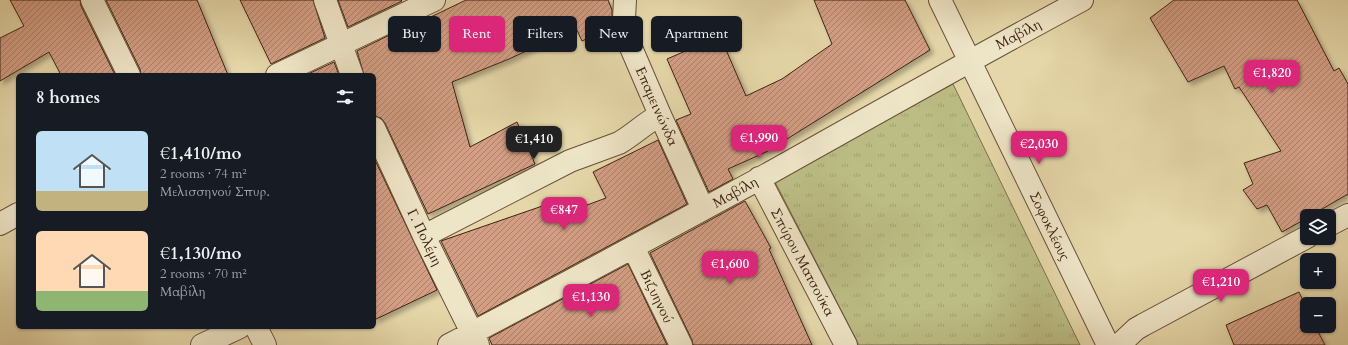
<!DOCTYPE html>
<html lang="en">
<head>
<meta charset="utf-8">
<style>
	body { margin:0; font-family:Cardo,serif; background:#242831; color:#f1f3f6; height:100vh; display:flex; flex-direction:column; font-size:15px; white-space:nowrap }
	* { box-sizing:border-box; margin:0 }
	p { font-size:13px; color:#9ea1a6 }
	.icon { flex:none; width:22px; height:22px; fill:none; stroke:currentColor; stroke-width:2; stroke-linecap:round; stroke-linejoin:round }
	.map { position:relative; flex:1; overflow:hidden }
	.drawer { position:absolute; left:16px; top:73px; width:360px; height:256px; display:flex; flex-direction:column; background:#171b24; border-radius:6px; box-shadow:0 1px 3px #0004 }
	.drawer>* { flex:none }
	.top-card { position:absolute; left:388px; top:16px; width:380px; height:36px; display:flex; gap:8px }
	.buttons { position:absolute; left:1300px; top:209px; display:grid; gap:8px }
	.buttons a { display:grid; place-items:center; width:36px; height:36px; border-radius:6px; background:#171b24; box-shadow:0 1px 3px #0004; font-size:20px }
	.price { position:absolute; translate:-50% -34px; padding:0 9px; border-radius:8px; background:#db2777; color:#fff; font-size:13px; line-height:26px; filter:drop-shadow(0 1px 2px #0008) }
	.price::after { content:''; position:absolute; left:50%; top:24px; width:12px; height:9px; margin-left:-6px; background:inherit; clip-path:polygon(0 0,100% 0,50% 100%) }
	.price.active { background:#222; color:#fff }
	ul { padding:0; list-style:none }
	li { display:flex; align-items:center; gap:12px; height:100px; padding:0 20px }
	li span { display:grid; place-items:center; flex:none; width:112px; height:80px; border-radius:6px; color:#555 }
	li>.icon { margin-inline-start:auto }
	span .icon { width:48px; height:48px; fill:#fffc; stroke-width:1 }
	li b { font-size:17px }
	h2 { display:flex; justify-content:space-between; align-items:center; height:48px; padding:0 20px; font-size:17px }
	.pill { padding:0 14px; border-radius:6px; background:#171b24; box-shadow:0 1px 3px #0004; font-size:14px; line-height:36px }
	.pill.active { background:#db2777; color:#fff }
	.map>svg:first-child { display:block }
	.park { fill:url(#park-tufts); stroke:#7c704c }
	.building { fill:url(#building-hatch); stroke:#3e2314; filter:url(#shadow) }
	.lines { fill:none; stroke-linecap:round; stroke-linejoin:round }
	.minor-casing { stroke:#685039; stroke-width:24 }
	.minor { stroke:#eee5c7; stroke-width:22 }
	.labels { text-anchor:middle; stroke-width:3; stroke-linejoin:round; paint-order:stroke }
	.street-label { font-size:14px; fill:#3e2314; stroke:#eee5c7 }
</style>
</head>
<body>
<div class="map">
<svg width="1348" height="345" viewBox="0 0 1348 345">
	<defs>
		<pattern id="park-tufts" width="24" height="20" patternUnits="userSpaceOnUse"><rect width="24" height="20" fill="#bbbd84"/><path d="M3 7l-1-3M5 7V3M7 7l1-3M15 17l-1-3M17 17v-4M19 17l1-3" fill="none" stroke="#a2a271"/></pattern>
		<pattern id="building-hatch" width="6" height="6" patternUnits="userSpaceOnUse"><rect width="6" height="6" fill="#d39e84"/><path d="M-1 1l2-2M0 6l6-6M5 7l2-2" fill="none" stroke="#ad806b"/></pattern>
		<filter id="shadow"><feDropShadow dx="3.5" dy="3.5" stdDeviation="2" flood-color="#0004"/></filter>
	</defs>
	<rect width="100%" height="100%" fill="#e5d7a9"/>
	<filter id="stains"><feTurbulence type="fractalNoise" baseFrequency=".005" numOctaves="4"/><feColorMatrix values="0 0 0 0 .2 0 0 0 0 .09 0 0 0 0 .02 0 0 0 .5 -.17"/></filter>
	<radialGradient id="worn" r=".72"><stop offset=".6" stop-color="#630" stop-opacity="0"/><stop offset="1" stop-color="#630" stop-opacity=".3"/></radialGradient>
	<!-- park -->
	<path class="park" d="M953,84l127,261h-221l-85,-165z"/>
	<!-- building -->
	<path class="building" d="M10,0h70l1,6 34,69h-54l-12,-23 -49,29v-43l24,-12z
		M106,0h91l31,75h-87l-1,-6z
		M240,0h73l12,38 -54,26z
		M338,0h63l1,1 -54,26z
		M466,0h142l4,10v17l-30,14 -6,-13 -67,31 -57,23 18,65 47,-25 18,42 -107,50 -43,-91 -4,-5 -7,-2v-41h-10l-7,-24 55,-27v2z
		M814,0h91l25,50 -164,102 -38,17 5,10 -24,13 -33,-72 15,-6 -24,-55 53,-23 26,60 36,-17 50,-35z
		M1174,0h123l37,71 5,-3 9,16v110l-38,22h-3v2l-25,14 -15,-27 -10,4 -14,-19 10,-6 -9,-21 37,-12 -42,-64 -4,2 -11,-23 -36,16 -38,-64z
		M334,62l5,13h-33z
		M658,140l29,64 -209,112 -37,-75 113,-39 6,13 46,-17 -13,-26z
		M374,158l63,132 -63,30z
		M745,201l26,47 -2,1 43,96h-119l-1,-5 -42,-87z
		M628,264l39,81h-175l-3,-7z
		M1299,292l8,17v17h8l10,19h-91l-8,-20z"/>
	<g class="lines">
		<defs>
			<path id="minor" d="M92,0l37,75
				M325,0l27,75
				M625,0l-1,19 2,17 34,79 43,94
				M940,0l168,345
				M277,75l157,-75
				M374,128l50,108 54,109
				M759,178l87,167
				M0,224l18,-10
				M1329,225l19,-10
				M424,236l146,-75 49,-18c14,-8 26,-20 41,-28
				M633,247l48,98
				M256,327l9,18
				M202,345l38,-18
				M449,345c104,-54 207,-110 310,-166 107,-60 215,-121 323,-179
				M1119,345l17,-16 7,-4 164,-88"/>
		</defs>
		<!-- minor casing -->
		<use href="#minor" class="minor-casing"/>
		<!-- minor -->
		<use href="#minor" class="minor"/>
	</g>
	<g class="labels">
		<!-- street labels -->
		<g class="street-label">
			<text transform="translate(1018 34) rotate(-28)" y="5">Μαβίλη</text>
			<text transform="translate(657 106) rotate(66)" y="5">Επαμεινώνδα</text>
			<text transform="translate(735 192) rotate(-29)" y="5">Μαβίλη</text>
			<text transform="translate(1050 226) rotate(64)" y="5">Σοφοκλέους</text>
			<text transform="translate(425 237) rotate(64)" y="5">Γ. Πολέμη</text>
			<text transform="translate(803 262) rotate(62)" y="5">Σπύρου Ματσούκα</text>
			<text transform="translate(657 296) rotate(64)" y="5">Βιζυηνού</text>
		</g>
	</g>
	<rect width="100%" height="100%" filter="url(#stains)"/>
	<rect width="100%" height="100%" fill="url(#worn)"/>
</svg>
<div class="buttons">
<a><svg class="icon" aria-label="layers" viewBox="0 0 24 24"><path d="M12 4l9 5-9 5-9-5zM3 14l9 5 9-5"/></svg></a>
<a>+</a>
<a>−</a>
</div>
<b class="price" style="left:1272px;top:94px">€1,820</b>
<b class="price" style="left:759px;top:159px">€1,990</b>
<b class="price active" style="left:534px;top:160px">€1,410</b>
<b class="price" style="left:1039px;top:165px">€2,030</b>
<b class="price" style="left:564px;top:231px">€847</b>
<b class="price" style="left:730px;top:285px">€1,600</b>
<b class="price" style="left:1221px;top:303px">€1,210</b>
<b class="price" style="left:591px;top:318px">€1,130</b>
<div class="top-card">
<a class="pill">Buy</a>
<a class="pill active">Rent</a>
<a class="pill">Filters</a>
<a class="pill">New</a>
<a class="pill">Apartment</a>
</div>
<section class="drawer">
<h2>8 homes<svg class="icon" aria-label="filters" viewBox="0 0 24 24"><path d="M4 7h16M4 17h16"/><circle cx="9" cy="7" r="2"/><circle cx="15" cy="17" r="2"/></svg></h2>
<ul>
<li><span style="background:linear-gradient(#bfe0f5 75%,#c2b280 0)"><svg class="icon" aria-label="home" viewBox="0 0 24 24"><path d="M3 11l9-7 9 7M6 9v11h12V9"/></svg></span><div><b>€1,410/mo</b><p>2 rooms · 74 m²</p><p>Μελισσηνού Σπυρ.</p></div></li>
<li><span style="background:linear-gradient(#ffd9b3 75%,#8fb573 0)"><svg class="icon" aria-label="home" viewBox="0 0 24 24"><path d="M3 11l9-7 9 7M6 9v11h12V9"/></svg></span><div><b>€1,130/mo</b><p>2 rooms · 70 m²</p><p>Μαβίλη</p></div></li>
</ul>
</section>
</div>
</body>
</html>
